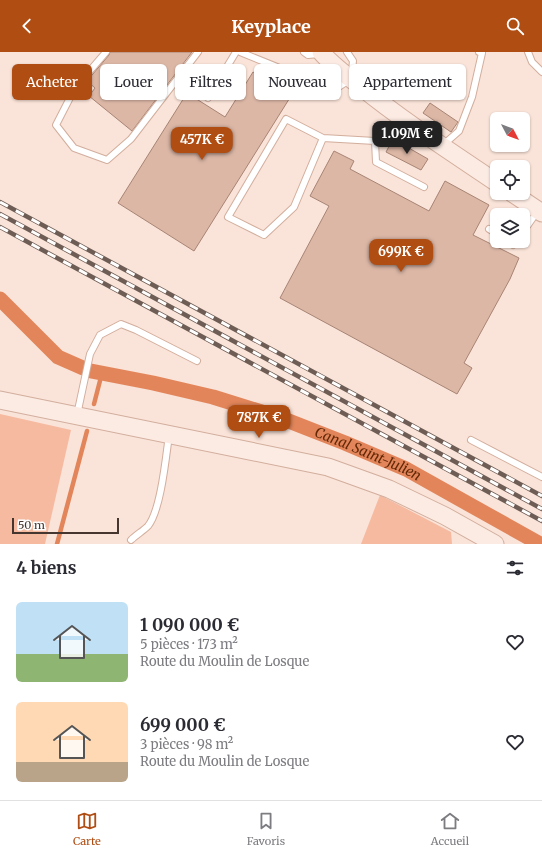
<!DOCTYPE html>
<html lang="fr">
<head>
<meta charset="utf-8">
<style>
	body { margin:0; font-family:Merriweather,serif; background:#f7f7f7; color:#2b2b33; height:100vh; display:flex; flex-direction:column; font-size:15px; white-space:nowrap }
	* { box-sizing:border-box; margin:0 }
	p { font-size:13px; color:#7c7c81 }
	.icon { flex:none; width:22px; height:22px; fill:none; stroke:currentColor; stroke-width:2; stroke-linecap:round; stroke-linejoin:round }
	.map { position:relative; height:492px; overflow:hidden }
	.drawer { display:flex; flex-direction:column; background:#fff; flex:1 }
	.drawer>* { flex:none }
	.guide { position:absolute; left:12px; top:12px; width:518px; height:36px; display:flex; gap:8px }
	.needle { width:26px; rotate:131deg }
	.buttons { position:absolute; left:490px; top:60px; display:grid; gap:8px }
	.buttons a { display:grid; place-items:center; width:40px; height:40px; border-radius:6px; background:#fff; box-shadow:0 1px 3px #0004; font-size:20px }
	.scale { position:absolute; left:12px; bottom:10px; width:107px; box-sizing:border-box; padding-left:4px; border:2px solid #45362f; border-top:0; font-size:11px; line-height:14px; white-space:nowrap; color:#45362f; -webkit-text-stroke:3px #fff; paint-order:stroke }
	.price { position:absolute; translate:-50% -34px; padding:0 9px; border-radius:8px; background:#af4d13; color:#fff; font-size:13px; line-height:26px; filter:drop-shadow(0 1px 2px #0008) }
	.price::after { content:''; position:absolute; left:50%; top:24px; width:12px; height:9px; margin-left:-6px; background:inherit; clip-path:polygon(0 0,100% 0,50% 100%) }
	.price.selected { background:#222; color:#fff }
	ul { padding:0; list-style:none }
	li { display:flex; align-items:center; gap:12px; height:100px; padding:0 16px }
	li span { display:grid; place-items:center; flex:none; width:112px; height:80px; border-radius:6px; color:#555 }
	li>.icon { margin-inline-start:auto }
	span .icon { width:48px; height:48px; fill:#fffc; stroke-width:1 }
	li b { font-size:17px }
	h2 { display:flex; justify-content:space-between; align-items:center; height:48px; padding:0 16px; font-size:17px }
	.pill { padding:0 14px; border-radius:6px; background:#fff; box-shadow:0 1px 3px #0004; font-size:14px; line-height:36px }
	.pill.selected { background:#af4d13; color:#fff }
	header { display:flex; justify-content:space-between; align-items:center; height:52px; padding:0 16px; background:#af4d13; color:#fff; font-size:18px; font-weight:700 }
	.menu { display:flex; justify-content:space-around; align-items:center; height:56px; border-top:1px solid #e1e1e2; background:#fff; font-size:11px; color:#7c7c81 }
	.menu a { display:grid; justify-items:center; gap:2px }
	.menu .selected { color:#af4d13 }
	.map>svg:first-child { display:block }
	.green { fill:#f6baa0 }
	.lines { fill:none; stroke-linecap:round; stroke-linejoin:round }
	.stream { stroke:#e2855a; stroke-width:4.5 }
	.canal { stroke:#e2855a; stroke-width:15 }
	.building { fill:#dcb7a6; stroke:#a78474 }
	.lane-casing { stroke:#d2ae9d; stroke-width:8 }
	.secondary-casing { stroke:#d2ae9d; stroke-width:19 }
	.lane { stroke:#fff; stroke-width:6 }
	.secondary { stroke:#fcebe3; stroke-width:17 }
	.rail-casing { stroke:#6e5d55; stroke-width:4.5 }
	.rail { stroke:#fff; stroke-width:3; stroke-dasharray:9; stroke-linecap:butt }
	.labels { text-anchor:middle; stroke-width:3; stroke-linejoin:round; paint-order:stroke }
	.water-label { font-size:14px; font-style:italic; fill:#632807; stroke:#fff }
</style>
</head>
<body>
<header><svg class="icon" aria-label="back" viewBox="0 0 24 24"><path d="M15 5l-7 7 7 7"/></svg>Keyplace<svg class="icon" aria-label="search" viewBox="0 0 24 24"><circle cx="10" cy="10" r="6"/><path d="M15 15l6 6"/></svg></header>
<div class="map">
<svg width="542" height="492" viewBox="0 0 542 492">
	<rect width="100%" height="100%" fill="#fae3d8"/>
	<!-- green -->
	<path class="green" d="M0,362l71,16 -26,114h-45z
		M380,443l71,37 1,12h-91z"/>
	<g class="lines">
		<!-- stream -->
		<path class="stream" d="M94,352l8,-31
			M57,492l30,-113"/>
		<!-- canal -->
		<g class="canal">
			<path d="M0,247l58,58 25,11"/>
			<path id="s1" d="M91,319l62,12 60,14 68,21 64,25 61,26 134,75"/>
		</g>
	</g>
	<!-- building -->
	<path class="building" d="M110,0h82l-60,79 -43,-35 6,-8 -8,-7 22,-26z
		M253,20l38,24 -97,155 -76,-48 69,-110 38,24z
		M430,51l28,19 -7,10 -28,-19z
		M393,87l35,20 -7,11 -35,-18z
		M334,99l20,10 -4,8 79,42 16,-30 44,24 -16,30 46,23 -9,21 -46,84 8,5 -15,26 -177,-96 49,-92 -19,-10z"/>
	<g class="lines">
		<defs>
			<path id="lane" d="M106,0l-31,36 -19,37 18,23 33,12 24,-21 67,-87
				M240,0l94,38 17,-11 2,-18 -6,-9
				M304,0l4,3 11,-1
				M528,0l4,10 10,10
				M208,46l28,-46
				M323,86l-29,69 -30,28 -36,-18 58,-98 37,19 52,3 29,-20
				M375,89l1,21 48,25
				M443,93l16,-14 13,-34 10,-44 -3,-1
				M489,177l8,5
				M523,180l14,-20
				M507,189l6,4 3,-4
				M77,363l13,-61 10,-19 21,-11 15,6 61,31
				M471,388l71,37
				M131,488c5,-5 12,-9 17,-14 13,-16 18,-70 21,-91"/>
			<path id="secondary" d="M321,0c11,13 25,23 39,34 43,35 91,66 137,97
				M512,141l30,20
				M0,348l328,67 61,22 56,27 50,28"/>
		</defs>
		<!-- lane casing -->
		<use href="#lane" class="lane-casing"/>
		<!-- secondary casing -->
		<use href="#secondary" class="secondary-casing"/>
		<!-- lane -->
		<use href="#lane" class="lane"/>
		<!-- secondary -->
		<use href="#secondary" class="secondary"/>
		<defs>
			<path id="rail" d="M0,150l542,294
				M0,162l542,295
				M0,175l542,294"/>
		</defs>
		<!-- rail casing -->
		<use href="#rail" class="rail-casing"/>
		<!-- rail -->
		<use href="#rail" class="rail"/>
	</g>
	<g class="labels">
		<!-- water labels -->
		<g class="water-label">
			<text dy="5" stroke="none"><textPath href="#s1" startOffset="290">Canal Saint-Julien</textPath></text>
		</g>
	</g>
</svg>
<div class="buttons">
<a><svg class="needle" viewBox="-14 -14 28 28"><path d="M0-13l5 13h-10z" fill="#e53935"/><path d="M0 13l5-13h-10z" fill="#7c7c81"/></svg></a>
<a><svg class="icon" aria-label="locate" viewBox="0 0 24 24"><circle cx="12" cy="12" r="6"/><path d="M12 2v4M12 18v4M2 12h4M18 12h4"/></svg></a>
<a><svg class="icon" aria-label="layers" viewBox="0 0 24 24"><path d="M12 4l9 5-9 5-9-5zM3 14l9 5 9-5"/></svg></a>
</div>
<div class="scale">50 m</div>
<b class="price selected" style="left:407px;top:103px">1.09M €</b>
<b class="price" style="left:202px;top:109px">457K €</b>
<b class="price" style="left:401px;top:221px">699K €</b>
<b class="price" style="left:259px;top:387px">787K €</b>
<div class="guide">
<a class="pill selected">Acheter</a>
<a class="pill">Louer</a>
<a class="pill">Filtres</a>
<a class="pill">Nouveau</a>
<a class="pill">Appartement</a>
</div>
</div>
<section class="drawer">
<h2>4 biens<svg class="icon" aria-label="filters" viewBox="0 0 24 24"><path d="M4 7h16M4 17h16"/><circle cx="9" cy="7" r="2"/><circle cx="15" cy="17" r="2"/></svg></h2>
<ul>
<li><span style="background:linear-gradient(#bfe0f5 65%,#8fb573 0)"><svg class="icon" aria-label="home" viewBox="0 0 24 24"><path d="M3 11l9-7 9 7M6 9v11h12V9"/></svg></span><div><b>1 090 000 €</b><p>5 pièces · 173 m²</p><p>Route du Moulin de Losque</p></div><svg class="icon" aria-label="heart" viewBox="0 0 24 24"><path d="M12 20l-8-8c-3-5 5-10 8-4 3-6 11-1 8 4z"/></svg></li>
<li><span style="background:linear-gradient(#ffd9b3 75%,#b9a48a 0)"><svg class="icon" aria-label="home" viewBox="0 0 24 24"><path d="M3 11l9-7 9 7M6 9v11h12V9"/></svg></span><div><b>699 000 €</b><p>3 pièces · 98 m²</p><p>Route du Moulin de Losque</p></div><svg class="icon" aria-label="heart" viewBox="0 0 24 24"><path d="M12 20l-8-8c-3-5 5-10 8-4 3-6 11-1 8 4z"/></svg></li>
</ul>
</section>
<nav class="menu">
<a class="selected"><svg class="icon" aria-label="map" viewBox="0 0 24 24"><path d="M3 6l6-2 6 2 6-2v14l-6 2-6-2-6 2zM9 4v14M15 6v14"/></svg>Carte</a>
<a><svg class="icon" aria-label="saved" viewBox="0 0 24 24"><path d="M7 4h10v16l-5-4-5 4z"/></svg>Favoris</a>
<a><svg class="icon" aria-label="home" viewBox="0 0 24 24"><path d="M3 11l9-7 9 7M6 9v11h12V9"/></svg>Accueil</a>
</nav>
</body>
</html>
